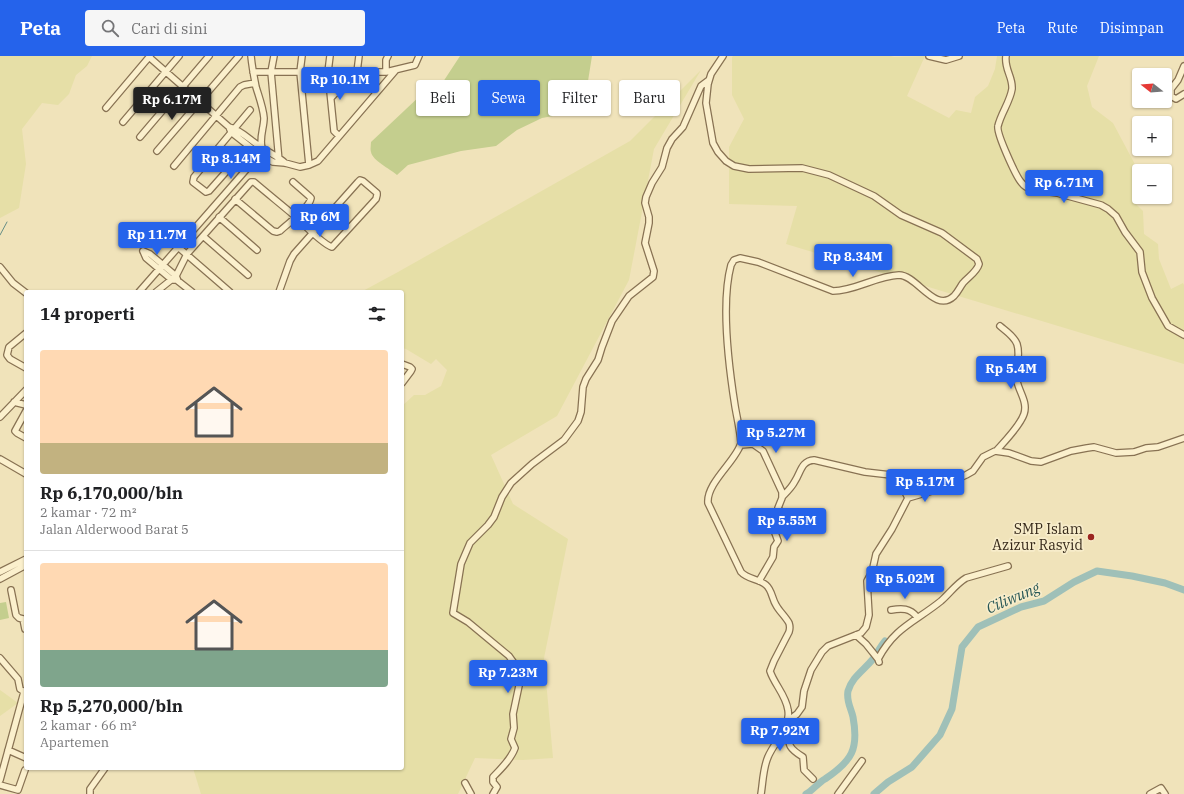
<!DOCTYPE html>
<html lang="id">
<head>
<meta charset="utf-8">
<style>
	body { margin:0; font-family:"IBM Plex Serif",serif; background:#f6f6f6; color:#202124; height:100vh; display:flex; flex-direction:column; font-size:15px; white-space:nowrap }
	* { box-sizing:border-box; margin:0 }
	p { font-size:13px; color:#757577 }
	.icon { flex:none; width:22px; height:22px; fill:none; stroke:currentColor; stroke-width:2; stroke-linecap:round; stroke-linejoin:round }
	.map { position:relative; flex:1; overflow:hidden }
	.side { position:absolute; left:24px; top:234px; width:380px; height:480px; display:flex; flex-direction:column; background:#fff; border-radius:4px; box-shadow:0 1px 3px #0004 }
	.side>* { flex:none }
	.top-card { position:absolute; left:416px; top:24px; width:380px; height:36px; display:flex; gap:8px }
	.needle { width:26px; rotate:287deg }
	.fabs { position:absolute; left:1132px; top:12px; display:grid; gap:8px }
	.fabs a { display:grid; place-items:center; width:40px; height:40px; border-radius:4px; background:#fff; box-shadow:0 1px 3px #0004; font-size:20px }
	.price { position:absolute; translate:-50% -34px; padding:0 9px; border-radius:4px; background:#2563eb; color:#fff; font-size:13px; line-height:26px; filter:drop-shadow(0 1px 2px #0008) }
	.price::after { content:''; position:absolute; left:50%; top:24px; width:12px; height:9px; margin-left:-6px; background:inherit; clip-path:polygon(0 0,100% 0,50% 100%) }
	.price.current { background:#222; color:#fff }
	ul { padding:0; list-style:none }
	li { display:grid; align-content:center; gap:8px; height:212px; padding:0 16px }
	li+li { border-top:1px solid #e0e0e0 }
	li span { display:grid; place-items:center; height:124px; border-radius:4px; color:#555 }
	li>.icon { margin-inline-start:auto }
	span .icon { width:72px; height:72px; fill:#fffc; stroke-width:1 }
	li b { font-size:17px }
	h2 { display:flex; justify-content:space-between; align-items:center; height:48px; padding:0 16px; font-size:17px }
	.chip { padding:0 14px; border-radius:4px; background:#fff; box-shadow:0 1px 3px #0004; font-size:14px; line-height:36px }
	.chip.current { background:#2563eb; color:#fff }
	header { display:flex; align-items:center; gap:24px; box-sizing:border-box; height:56px; padding:0 20px; background:#2563eb; color:#fff }
	header strong { font-size:19px }
	nav { display:flex; gap:22px; margin-inline-start:auto; font-size:14px }
	.search { width:280px; height:36px; background:#f6f6f6; display:flex; align-items:center; gap:10px; box-sizing:border-box; padding:0 14px; border-radius:4px; color:#757577; font-size:15px }
	.map>svg:first-child { display:block }
	.farmland { fill:#e6dfa7 }
	.green { fill:#c4ce8e }
	.lines { fill:none; stroke-linecap:round; stroke-linejoin:round }
	.stream { stroke:#668e86; stroke-width:1 }
	.river { stroke:#9fc0b8; stroke-width:7 }
	.minor-casing { stroke:#887253; stroke-width:8 }
	.minor { stroke:#fbf0cd; stroke-width:5.5 }
	.poi-dot { fill:#9b2520; stroke:#f7ecca; stroke-width:1.5 }
	.labels { text-anchor:middle; stroke-width:3.5; stroke-linejoin:round; paint-order:stroke }
	.poi-label { font-size:14px; fill:#36291a; stroke:#f7ecca; text-anchor:end }
	.water-label { font-size:15px; font-style:italic; fill:#285756; stroke:#f7ecca }
</style>
</head>
<body>
<header>
<strong>Peta</strong>
<div class="search"><svg class="icon" aria-label="search" viewBox="0 0 24 24"><circle cx="10" cy="10" r="6"/><path d="M15 15l6 6"/></svg>Cari di sini</div>
<nav><a>Peta</a><a>Rute</a><a>Disimpan</a></nav>
</header>
<div class="map">
<svg width="1184" height="738" viewBox="0 0 1184 738">
	<rect width="100%" height="100%" fill="#f0e3ba"/>
	<!-- farmland -->
	<path class="farmland" d="M0,0h92l-5,10 -11,9 -7,19 -11,11 -16,-2 -20,26 4,35 -7,44 -19,10z
		M733,0h158l3,1 31,-1 -18,40 42,22 7,-8 15,3 4,-16 13,-11 7,-17 2,-13h102l-12,30 5,21 21,16 26,49v25h4l-8,6 8,8 1,23 14,10 1,15 12,30 12,-6 1,2v79l-398,-120 11,-38 -68,-2v-57l15,-28 -12,-24v-38z
		M701,14l-47,79 -25,131 -72,136 -66,39 22,49 55,35 -24,119 9,100 -30,2 -48,-2 -17,36h-257l-8,-26h209v-362l12,-11h11l16,-9 6,-16 -11,-11 -5,5 -25,-15 -4,-1v-56h-41l37,-20 232,-131z
		M0,634l18,13 -18,13z"/>
	<!-- green -->
	<path class="green" d="M460,0h132l-4,25 -18,32 -28,5 -25,12 -21,16 -35,5 -53,14 -11,10c-7,-6 -25,-15 -26,-23 -1,-3 0,-7 0,-10l51,-48 21,-12z
		M6,546l3,16 -9,2v-17z"/>
	<g class="lines">
		<!-- stream -->
		<path class="stream" d="M0,179l7,-13"/>
		<!-- river -->
		<path class="river" d="M806,738c7,-4 12,-11 19,-15 27,-18 34,-30 28,-62 -2,-9 -7,-16 -5,-26 4,-14 16,-21 25,-32 4,-5 7,-12 12,-18
			M874,738l14,-12 24,-15 28,-32 12,-26 10,-62 16,-20 43,-20 23,-6 30,-19 23,-11 35,5 33,7 19,7"/>
		<defs>
			<path id="minor" d="M274,0l-3,16 8,89
				M302,0l-2,16 9,93
				M330,0l-2,16 6,59 5,5
				M723,0l-12,18 -3,10 -2,19 7,40 5,9 8,9 8,5 15,3 53,-1 27,7 45,21 27,19 41,18 35,26 2,5c-2,8 -11,13 -16,19 -3,4 -5,9 -9,13 -19,18 -37,-21 -55,-21 -23,1 -44,16 -66,16l-75,-29 -18,-4 -6,2 -3,5c-10,37 -2,103 4,141 2,12 5,24 6,37 -4,17 -35,40 -33,60l33,69c6,7 18,7 25,13 6,5 6,14 10,20 3,6 9,11 13,18 1,3 1,6 0,9l-15,29 -4,10c4,13 16,24 18,39 3,18 -14,32 -20,47 -5,11 -5,25 -7,37
				M929,0l17,4 13,-4
				M1006,0c-2,13 7,21 6,33 -2,13 -11,24 -14,37 -2,7 18,50 23,56 3,4 6,6 10,7l26,4 44,12 7,4 8,7 9,16 15,20 2,20 10,26 16,28 16,9
				M149,1l80,70c12,3 22,14 32,20 8,6 17,9 24,16
				M1184,10l-6,14 -7,9v7l5,3 8,-5
				M253,16h133l29,-7 4,-9
				M357,16l2,-16
				M386,16v-12l2,-4
				M331,42l24,-26
				M106,52l44,-52
				M123,66l56,-66
				M229,71l2,5 28,22 14,8 12,1 15,4 9,-2 9,-4 78,-91
				M140,81l69,-81
				M157,95l82,-95
				M240,100l-31,35 -3,1 -13,-10 1,-5 56,-67
				M174,110l66,-79 4,-2 11,-2
				M235,143l38,32 4,1 3,-1c8,-8 29,-22 31,-33l-2,-2 -16,-14
				M219,161l38,33
				M203,180l45,39
				M178,191l52,45
				M143,195l7,3 26,22 2,5 14,11
				M143,195l3,7 26,22h3
				M0,211l13,16 13,10
				M139,236l113,-129 10,-15c-3,-10 2,-20 2,-30 -1,-11 -5,-21 -8,-31 -2,-10 -4,-20 -5,-31
				M156,236l20,-16 11,-22 64,-72h3c14,12 28,23 42,35 7,7 28,28 36,30l44,-48 1,-4v-2l-14,-12 -3,-1 -2,2 -64,72 -4,7 -11,31
				M26,277l-17,14 -2,8 3,4 16,9
				M402,308l8,3 2,2 -1,2 -9,12
				M14,346l12,3
				M26,355l-11,20 2,2 9,5
				M0,361l26,-27
				M741,389l12,-1 10,7 19,41v6l-4,10 5,6 -3,11 -5,8 3,8 -4,6 -1,10 -14,24
				M996,395c9,-10 24,-25 28,-37 4,-12 -5,-22 -7,-33 -2,-12 4,-25 0,-37 -3,-8 -11,-13 -17,-18
				M0,403l26,15
				M783,440c5,-5 9,-9 12,-15 6,-9 6,-20 19,-21l51,12 26,3 11,11 6,12
				M0,516l26,-13
				M0,523l26,-14
				M11,534l5,25 3,3 4,1
				M891,554c11,-2 19,-2 26,7
				M23,563l2,10
				M856,579l10,9 12,15
				M0,602l18,21 2,10 6,4
				M879,606l-1,-3c17,-32 37,-37 63,-58 9,-8 15,-17 25,-23l42,-12
				M788,665l9,-7 5,-7 2,-16 7,-21 11,-18 6,-6 33,-13 5,-6 3,-12 -2,-34 5,-9 4,-18 16,-25 16,-31 24,-7 34,-16 7,-4 10,-14 12,-6 14,2 22,8 10,1 30,-11 16,-3 7,-1 22,6 18,-1 12,-4 12,-1 26,-9
				M788,668c3,18 -5,21 15,33l1,13 9,9
				M8,694l18,8
				M0,724l24,-88
				M465,727l6,11
				M0,729l18,5 7,-20
				M90,738v-5l15,-21
				M493,738l4,-7 -4,-5v-5c8,-8 18,-18 22,-29l-4,-9 3,-11 -1,-14 7,-33 -1,-11 -10,-14 -41,-34 -15,-9 8,-49 9,-21 18,-18 6,-8 8,-20 9,-14 21,-19 32,-24 14,-19 3,-9 2,-25 3,-8 12,-19 4,-13 10,-26 17,-25 24,-19 1,-6 -9,-28 4,-20v-6l-4,-14 1,-6 6,-14 10,-16 5,-19 5,-9 11,-12 18,-41 8,-6
				M838,738l24,-33
				M1150,738l11,-6 4,6"/>
		</defs>
		<!-- minor casing -->
		<use href="#minor" class="minor-casing"/>
		<!-- minor -->
		<use href="#minor" class="minor"/>
	</g>
	<!-- markers -->
	<circle class="poi-dot" cx="1091" cy="481" r="4"/>
	<g class="labels">
		<!-- poi labels -->
		<g class="poi-label">
			<text x="1083" y="478">SMP Islam<tspan x="1083" dy="16">Azizur Rasyid</tspan></text>
		</g>
		<!-- water labels -->
		<g class="water-label">
			<text transform="translate(1013 542) rotate(-23)" y="5">Ciliwung</text>
		</g>
	</g>
</svg>
<div class="fabs">
<a><svg class="needle" viewBox="-14 -14 28 28"><path d="M0-13l5 13h-10z" fill="#e53935"/><path d="M0 13l5-13h-10z" fill="#757577"/></svg></a>
<a>+</a>
<a>−</a>
</div>
<b class="price" style="left:340px;top:45px">Rp 10.1M</b>
<b class="price current" style="left:172px;top:65px">Rp 6.17M</b>
<b class="price" style="left:231px;top:124px">Rp 8.14M</b>
<b class="price" style="left:1064px;top:148px">Rp 6.71M</b>
<b class="price" style="left:320px;top:182px">Rp 6M</b>
<b class="price" style="left:157px;top:200px">Rp 11.7M</b>
<b class="price" style="left:853px;top:222px">Rp 8.34M</b>
<b class="price" style="left:1011px;top:334px">Rp 5.4M</b>
<b class="price" style="left:776px;top:398px">Rp 5.27M</b>
<b class="price" style="left:925px;top:447px">Rp 5.17M</b>
<b class="price" style="left:787px;top:486px">Rp 5.55M</b>
<b class="price" style="left:905px;top:544px">Rp 5.02M</b>
<b class="price" style="left:508px;top:638px">Rp 7.23M</b>
<b class="price" style="left:780px;top:696px">Rp 7.92M</b>
<div class="top-card">
<a class="chip">Beli</a>
<a class="chip current">Sewa</a>
<a class="chip">Filter</a>
<a class="chip">Baru</a>
</div>
<section class="side">
<h2>14 properti<svg class="icon" aria-label="filters" viewBox="0 0 24 24"><path d="M4 7h16M4 17h16"/><circle cx="9" cy="7" r="2"/><circle cx="15" cy="17" r="2"/></svg></h2>
<ul>
<li><span style="background:linear-gradient(#ffd9b3 75%,#c2b280 0)"><svg class="icon" aria-label="home" viewBox="0 0 24 24"><path d="M3 11l9-7 9 7M6 9v11h12V9"/></svg></span><div><b>Rp 6,170,000/bln</b><p>2 kamar · 72 m²</p><p>Jalan Alderwood Barat 5</p></div></li>
<li><span style="background:linear-gradient(#ffd9b3 70%,#7fa58c 0)"><svg class="icon" aria-label="home" viewBox="0 0 24 24"><path d="M3 11l9-7 9 7M6 9v11h12V9"/></svg></span><div><b>Rp 5,270,000/bln</b><p>2 kamar · 66 m²</p><p>Apartemen</p></div></li>
</ul>
</section>
</div>
</body>
</html>
